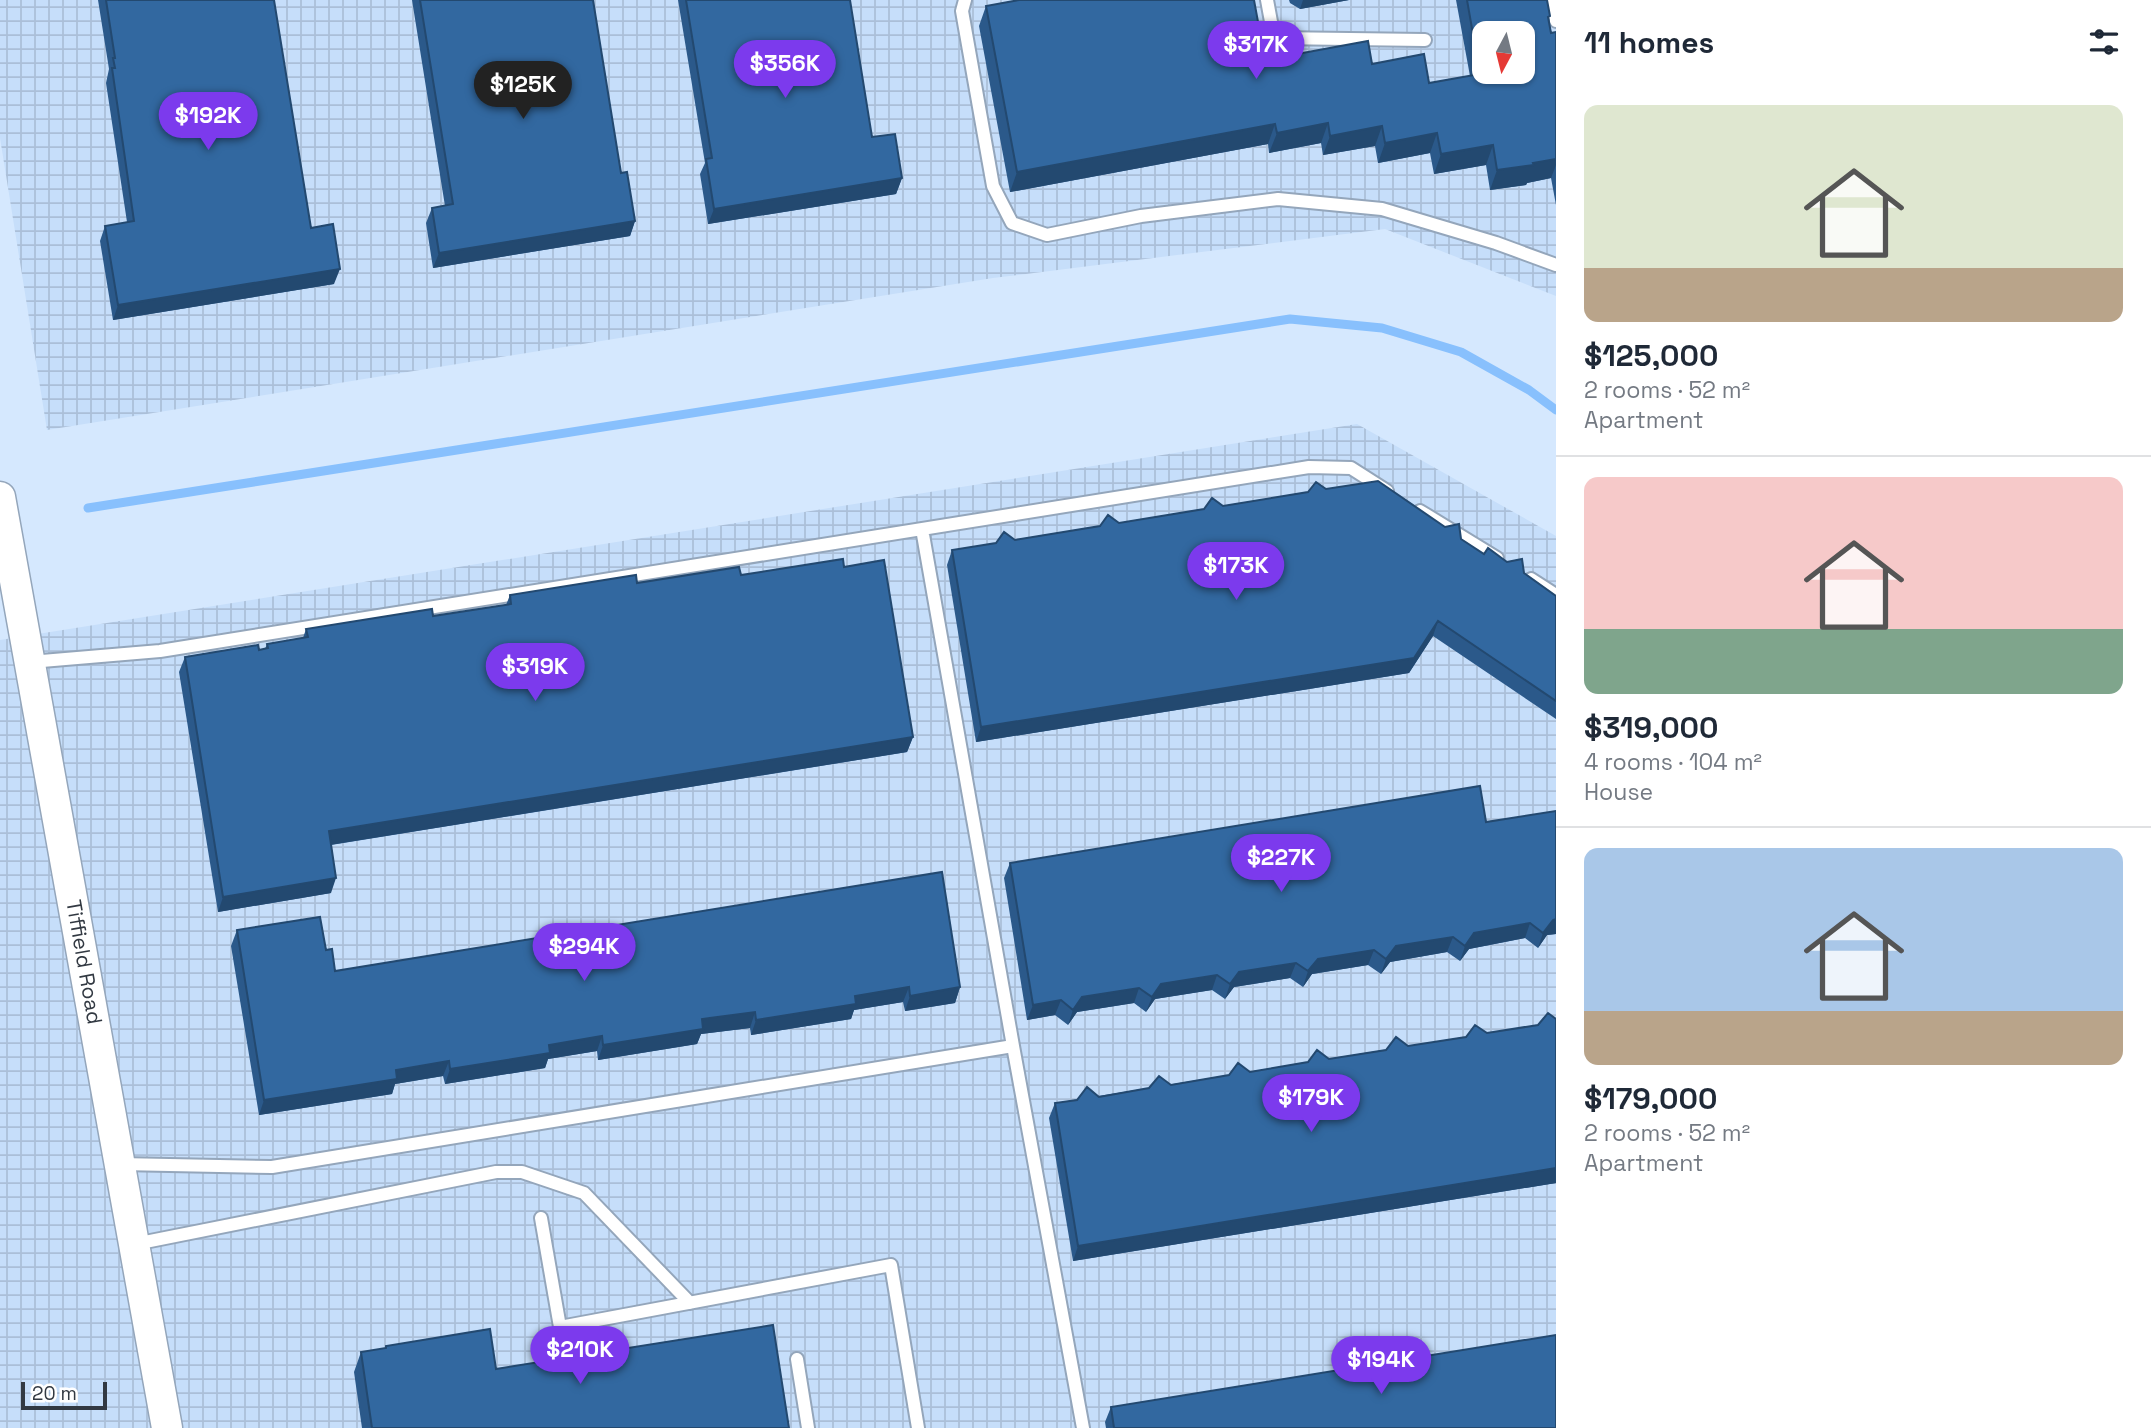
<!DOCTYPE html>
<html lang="en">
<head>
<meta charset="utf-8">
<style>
	body { margin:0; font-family:"Space Grotesk",sans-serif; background:#f2f2f3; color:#1f2937; height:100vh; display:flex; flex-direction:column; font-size:26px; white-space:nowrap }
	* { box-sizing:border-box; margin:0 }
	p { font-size:23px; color:#747a83 }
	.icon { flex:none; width:38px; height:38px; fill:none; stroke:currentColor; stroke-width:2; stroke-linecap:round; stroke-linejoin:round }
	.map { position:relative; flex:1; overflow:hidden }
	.sheet { display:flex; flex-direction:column; background:#fff; width:595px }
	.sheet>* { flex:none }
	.needle { width:46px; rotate:187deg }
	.controls { position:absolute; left:1472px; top:21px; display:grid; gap:14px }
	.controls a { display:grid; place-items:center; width:63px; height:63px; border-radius:14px; background:#fff; box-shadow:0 2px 5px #0004; font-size:35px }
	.scale { position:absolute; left:21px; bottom:18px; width:86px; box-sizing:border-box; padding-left:7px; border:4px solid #323942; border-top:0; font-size:19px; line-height:24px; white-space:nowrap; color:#323942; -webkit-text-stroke:5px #fff; paint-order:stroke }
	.price { position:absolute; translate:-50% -60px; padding:0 16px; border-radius:24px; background:#7c3aed; color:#fff; font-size:23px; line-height:46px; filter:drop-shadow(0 2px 4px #0008) }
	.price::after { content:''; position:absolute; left:50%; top:42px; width:21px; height:16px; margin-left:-10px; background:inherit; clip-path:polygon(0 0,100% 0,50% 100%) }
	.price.selected { background:#222; color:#fff }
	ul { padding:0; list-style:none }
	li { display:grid; align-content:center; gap:14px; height:371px; padding:0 28px }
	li+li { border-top:2px solid #e0e1e3 }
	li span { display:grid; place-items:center; height:217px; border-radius:14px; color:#555 }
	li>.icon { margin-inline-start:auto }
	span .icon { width:126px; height:126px; fill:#fffc; stroke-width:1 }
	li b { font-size:30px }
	h2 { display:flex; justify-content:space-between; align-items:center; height:84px; padding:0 28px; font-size:30px }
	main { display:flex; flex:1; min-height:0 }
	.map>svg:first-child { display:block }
	.industrial { fill:url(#industrial-grid); fill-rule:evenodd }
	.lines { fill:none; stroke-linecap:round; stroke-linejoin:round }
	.stream { stroke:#88c0fd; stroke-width:9 }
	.service-casing { stroke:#94a6bb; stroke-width:16 }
	.tertiary-casing { stroke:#94a6bb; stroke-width:33 }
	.service { stroke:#fff; stroke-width:12 }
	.tertiary { stroke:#fff; stroke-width:30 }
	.wall { fill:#2b598a }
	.shaded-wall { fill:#234970 }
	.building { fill:#3268a0; stroke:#234970; stroke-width:2; fill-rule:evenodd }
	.labels { text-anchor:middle; stroke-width:7; stroke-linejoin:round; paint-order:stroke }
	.street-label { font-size:21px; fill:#323942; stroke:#fff }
</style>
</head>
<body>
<main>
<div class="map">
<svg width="1556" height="1428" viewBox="0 0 1556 1428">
	<defs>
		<pattern id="industrial-grid" width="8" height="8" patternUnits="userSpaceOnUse" patternTransform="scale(1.75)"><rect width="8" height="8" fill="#c6defa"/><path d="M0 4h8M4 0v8" fill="none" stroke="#abbfd8"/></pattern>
	</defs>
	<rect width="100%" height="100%" fill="#d5e8fe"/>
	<!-- industrial -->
	<path class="industrial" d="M0,0h1556v296l-171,-67 -392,49 -946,152 -47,-292zM1484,33h38v39h-38z
		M1357,424l199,112v892h-1556v-788z"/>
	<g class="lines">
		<!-- stream -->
		<path class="stream" d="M88,508l1202,-189 92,9 79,24 68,38 27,20"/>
		<defs>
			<path id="service" d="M965,0l-3,11 31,175 19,37 35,12 94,-19 137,-17 104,10 114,34 60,22
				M1267,0l7,38 151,2
				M1552,0l4,21
				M1420,511l77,47
				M922,529l91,517
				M1531,579l25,16
				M30,662l130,-11 1149,-184 42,1 36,23
				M120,1164l152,3 741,-121 70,382
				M541,1218l19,109 331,-62 27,163
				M135,1244l361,-72h26l62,21 106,110
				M797,1359l11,69"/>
			<path id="tertiary" d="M0,497l167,931"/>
		</defs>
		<!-- service casing -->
		<use href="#service" class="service-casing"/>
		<!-- tertiary casing -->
		<use href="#tertiary" class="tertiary-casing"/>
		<!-- service -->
		<use href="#service" class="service"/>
		<!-- tertiary -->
		<use href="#tertiary" class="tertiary"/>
	</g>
	<!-- wall -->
	<path class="wall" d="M98,0h176l37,228 23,56 -221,36 -13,-79 5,-15 22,-4 -21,-139 3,-14z
		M412,0h181l28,173 14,48 -5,15 -197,32 -7,-45 6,-15 13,-2z
		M678,0h172l22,137 30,41 -6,16 -188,30 -8,-50 5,-11z
		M1289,0h60l-49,9 -10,-6z
		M1456,0h91l4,33 5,-1v173l-5,-27 -24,5 -1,2 -36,5 -4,-25 -52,9 -4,-21 -52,10 -3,-17 -52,9 -2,-12 -52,10 -1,-9 -258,48 -31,-166 7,-20 279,54 107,4 57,19 41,-7z
		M1326,489l135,50 23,15 40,19 32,23v123l-123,-83 -24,37 -433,69 -29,-177 5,-15z
		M844,567l69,170 -6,15 -576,93v48l-113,19 -39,-240 6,-15 80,-8 2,-5 36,-6 3,-9 127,-13 73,-11 4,-10 127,-12z
		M1556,811v123l-9,1 -9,13 -13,-10 -56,11 -9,12 -13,-9 -57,10 -9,12 -13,-9 -56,9 -9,13 -13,-9 -56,9 -9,12 -13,-9 -57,9 -9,13 -12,-9 -57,9 -9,13 -13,-10 -28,5 -23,-142 6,-15 476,-41z
		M237,930l89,20 9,21 625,16 -5,16 -50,8 -2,-9 -49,8 -3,9 -100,16 -1,-7 -49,6 -4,10 -99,16 -1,-9 -49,8 -3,9 -100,16 -2,-8 -48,8 -3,10 -133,21 -28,-169z
		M1556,1019v164l-483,78 -24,-143 6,-15 483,-78z
		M386,1346l110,23 293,59h-427l-8,-56 7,-20 24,-3z
		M1111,1407l445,21h-450l-1,-6z"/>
	<!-- shaded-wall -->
	<path class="shaded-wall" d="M1303,0h46l-49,9z
		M1328,123l-7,20 -52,10 8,-20z
		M1275,124l-7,20 -258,48 7,-20z
		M1382,126l-7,20 -52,9 7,-19z
		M1437,133l-7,20 -52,10 7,-20z
		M1493,145l-7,20 -52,9 7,-20z
		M1556,159v6l-5,13 -24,5 -1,2 -36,5 7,-20z
		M902,178l-6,16 -188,30 6,-15z
		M635,221l-5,15 -197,32 6,-15z
		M340,269l-6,15 -221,36 5,-15z
		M1438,621l-5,15 -24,37 -433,69 5,-15z
		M913,737l-6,15 -584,94 6,-15z
		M336,878l-5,15 -113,19 5,-15z
		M1556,919v15l-9,1 -9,13 5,-15 10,-13z
		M1530,923l-5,15 -56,11 -9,12 5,-15 9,-13z
		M1453,937l-6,15 -57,10 -9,12 5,-15 10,-13z
		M1374,950l-6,15 -56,9 -9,13 5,-16 10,-12z
		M1296,963l-6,15 -56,9 -9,12 5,-15 9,-12z
		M1217,975l-5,15 -57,9 -9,13 6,-15 9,-13z
		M909,987l-6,15 -49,8 -3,9 -100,16 5,-15 99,-24z
		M960,987l-5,16 -50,8 5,-15z
		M1139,988l-5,15 -57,9 -9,13 5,-15 9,-13z
		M1061,1000l-6,15 -28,5 6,-15z
		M755,1012l-5,16 -49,6 -4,10 -99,16 5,-15 99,-26z
		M602,1036l-5,15 -49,8 -3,9 -100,16 5,-15 99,-24z
		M449,1061l-6,15 -48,8 -3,10 -133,21 5,-15 132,-30z
		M1556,1168v15l-483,78 5,-15z"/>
	<!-- building -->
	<path class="building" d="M106,0h168l37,228 22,-4 7,45 -222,36 -13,-79 29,-5 -22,-153h3l-2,-10h2z
		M420,0h173l28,173 6,-1 8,49 -196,32 -7,-45 21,-4z
		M686,0h164l22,137 23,-3 7,44 -188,31 -8,-50 6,-1z
		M1019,0h235l11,60 103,-19 4,23 52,-10 5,29 51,-9 -13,-74h80l3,16 -2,1 3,16 5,-1v127l-23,4 1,2 -37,5 -4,-25 -52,9 -4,-21 -52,10 -3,-17 -52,10 -2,-13 -51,10 -2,-9 -258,48 -31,-166zM1484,33h38v39h-38z
		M1378,481l67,46 14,-3 2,15 23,15 4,-6 19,14 15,-3 2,14 32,23v105l-118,-80 -24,37 -433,69 -29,-177 44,-7 8,-11 11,8 85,-14 8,-11 11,8 85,-14 8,-11 11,8 85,-14 8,-10 10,7z
		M843,559l1,8 40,-7 29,177 -584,94 7,47 -113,19 -38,-240 73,-12 1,5 9,-2 -1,-4 41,-7 -2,-8 126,-20 1,7 78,-12 -1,-9 126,-20 1,8 102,-16 2,8z
		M1480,786l6,36 70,-11v108l-3,1 -10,13 -13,-10 -56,10 -9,13 -12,-9 -57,9 -10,13 -12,-9 -56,9 -10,12 -12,-8 -57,9 -9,12 -13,-9 -56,9 -9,13 -13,-9 -57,9 -9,13 -12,-10 -28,5 -23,-142z
		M942,872l18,115 -50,9 -1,-9 -54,9 1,8 -100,16 -1,-8 -53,7 1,10 -100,16 -1,-9 -53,9 1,8 -100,16 -1,-8 -53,9 1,9 -133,21 -27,-170 83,-13 6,33 6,-1 3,22z
		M1548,1013l8,6v149l-478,78 -23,-143 22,-3 10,-13 12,10 50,-9 10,-12 12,9 58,-10 9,-12 12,9 58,-10 9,-12 12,9 57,-9 10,-13 12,9 58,-9 9,-12 12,8 51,-8z
		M773,1325l16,103h-417l-11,-76 25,-4v-2l104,-17 6,40z
		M1556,1335v93h-442l-3,-21z"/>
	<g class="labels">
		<!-- street labels -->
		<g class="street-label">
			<text transform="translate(84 962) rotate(80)" y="7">Tiffield Road</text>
		</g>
	</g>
</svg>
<div class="controls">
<a><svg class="needle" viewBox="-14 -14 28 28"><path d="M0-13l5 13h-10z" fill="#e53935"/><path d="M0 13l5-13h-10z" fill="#747a83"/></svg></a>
</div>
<div class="scale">20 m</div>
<b class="price" style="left:1256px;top:81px">$317K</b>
<b class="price" style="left:785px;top:100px">$356K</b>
<b class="price selected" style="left:523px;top:121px">$125K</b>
<b class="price" style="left:208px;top:152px">$192K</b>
<b class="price" style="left:1236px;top:602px">$173K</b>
<b class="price" style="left:535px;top:703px">$319K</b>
<b class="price" style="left:1281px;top:894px">$227K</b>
<b class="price" style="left:584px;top:983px">$294K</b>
<b class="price" style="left:1311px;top:1134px">$179K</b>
<b class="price" style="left:580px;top:1386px">$210K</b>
<b class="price" style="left:1381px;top:1396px">$194K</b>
</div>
<section class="sheet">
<h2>11 homes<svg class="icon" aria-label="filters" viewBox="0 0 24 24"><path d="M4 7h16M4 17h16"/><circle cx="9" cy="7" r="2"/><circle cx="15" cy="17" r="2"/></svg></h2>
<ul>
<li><span style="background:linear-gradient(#dfe7d0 75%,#b9a48a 0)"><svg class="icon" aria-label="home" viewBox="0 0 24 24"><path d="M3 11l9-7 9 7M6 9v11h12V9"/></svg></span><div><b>$125,000</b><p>2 rooms · 52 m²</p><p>Apartment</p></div></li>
<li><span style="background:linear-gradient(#f6c9c9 70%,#7fa58c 0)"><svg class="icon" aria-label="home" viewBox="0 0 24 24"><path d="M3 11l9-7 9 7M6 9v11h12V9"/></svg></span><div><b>$319,000</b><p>4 rooms · 104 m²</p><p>House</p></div></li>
<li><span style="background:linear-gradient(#a9c7e8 75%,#b9a48a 0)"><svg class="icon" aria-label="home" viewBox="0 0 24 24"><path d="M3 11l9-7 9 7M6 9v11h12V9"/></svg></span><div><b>$179,000</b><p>2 rooms · 52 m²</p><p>Apartment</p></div></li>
</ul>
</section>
</main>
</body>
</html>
